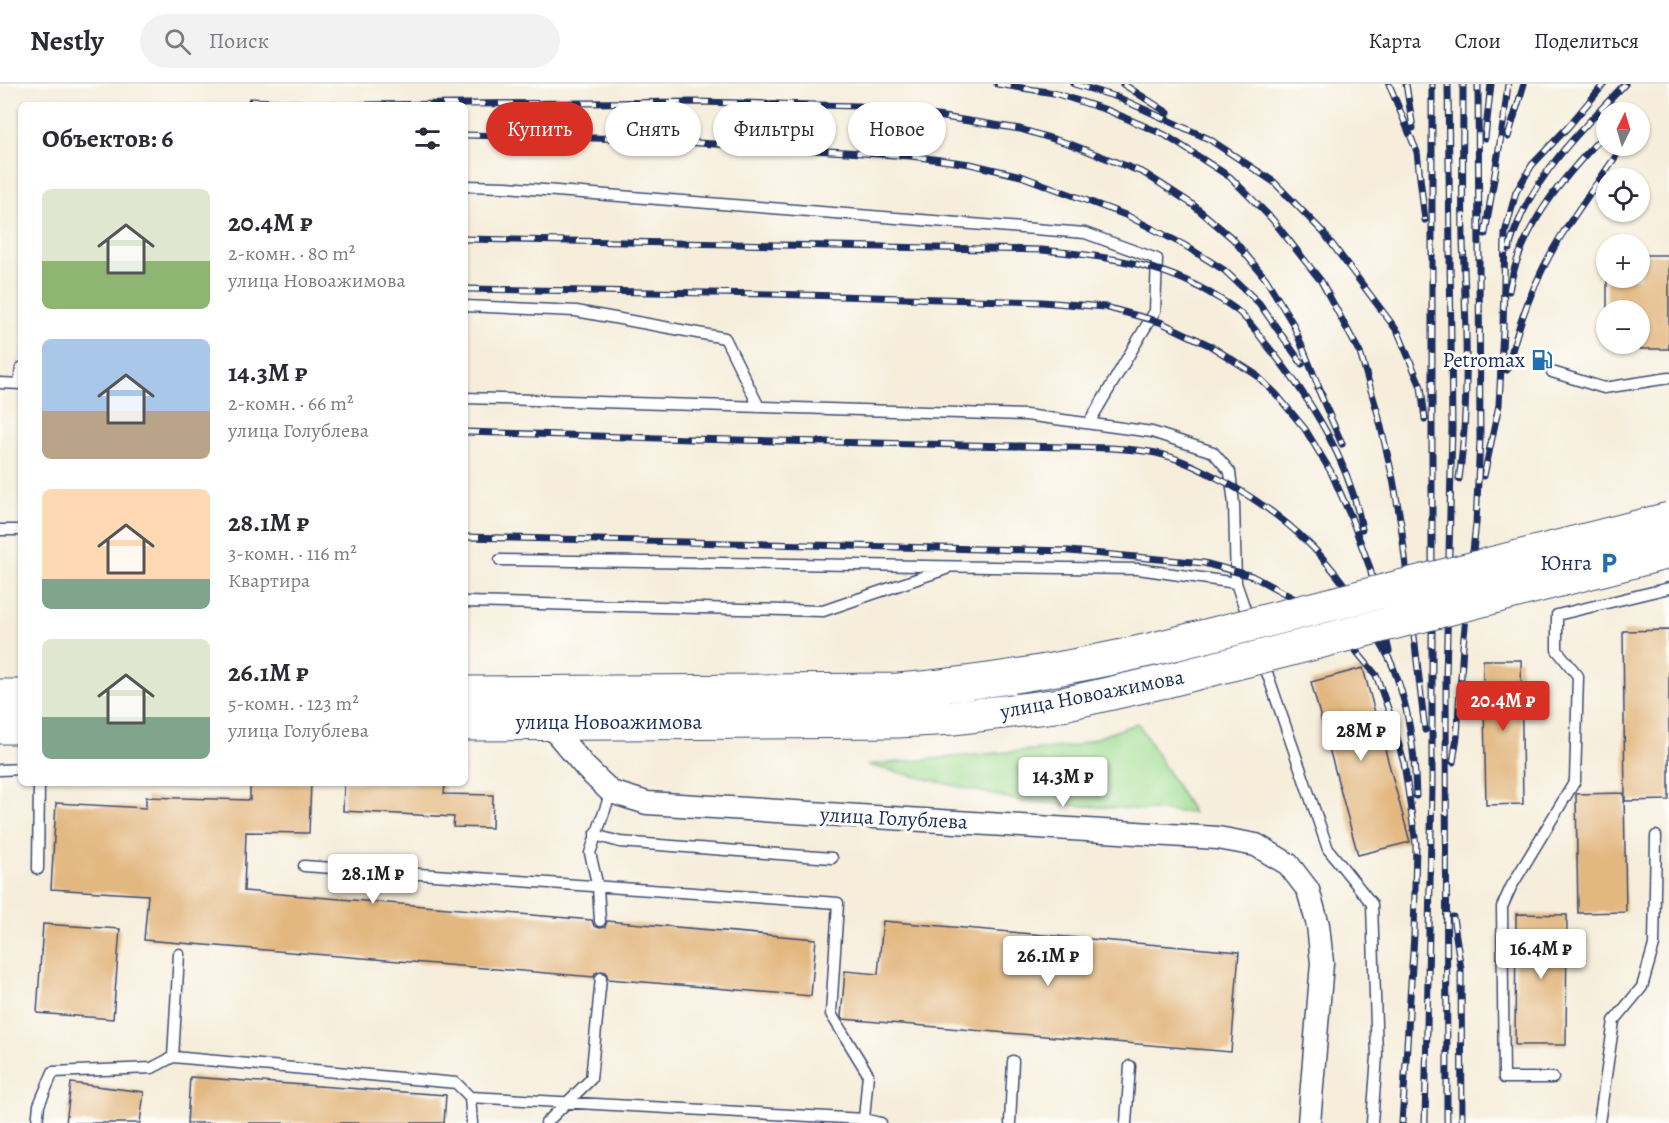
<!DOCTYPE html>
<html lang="ru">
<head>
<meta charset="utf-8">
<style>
	body { margin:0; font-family:Alegreya,serif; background:#f2f2f3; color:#2b2b33; height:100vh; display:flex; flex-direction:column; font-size:22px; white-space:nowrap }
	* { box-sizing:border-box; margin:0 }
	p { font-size:20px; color:#7c7c81 }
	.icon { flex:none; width:33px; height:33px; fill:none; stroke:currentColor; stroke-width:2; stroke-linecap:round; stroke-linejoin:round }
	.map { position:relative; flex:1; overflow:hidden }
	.drawer { position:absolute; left:18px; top:18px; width:450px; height:684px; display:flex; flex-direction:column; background:#fff; border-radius:9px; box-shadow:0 2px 4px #0004 }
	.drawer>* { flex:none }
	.guide { position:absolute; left:486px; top:18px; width:570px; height:54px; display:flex; gap:12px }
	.needle { width:39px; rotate:5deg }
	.buttons { position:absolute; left:1596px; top:18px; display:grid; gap:12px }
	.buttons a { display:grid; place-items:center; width:54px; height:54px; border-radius:50%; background:#fff; box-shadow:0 2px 4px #0004; font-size:30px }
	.price { position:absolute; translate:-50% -51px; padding:0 14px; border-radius:6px; background:#fff; color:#222; font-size:20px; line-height:39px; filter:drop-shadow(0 2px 3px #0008) }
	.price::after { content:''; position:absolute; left:50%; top:36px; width:18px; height:14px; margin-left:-9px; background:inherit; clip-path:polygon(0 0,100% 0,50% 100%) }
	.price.active { background:#d93025; color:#fff }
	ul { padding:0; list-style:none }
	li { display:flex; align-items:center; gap:18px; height:150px; padding:0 24px }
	li span { display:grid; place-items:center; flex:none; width:168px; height:120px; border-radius:9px; color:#555 }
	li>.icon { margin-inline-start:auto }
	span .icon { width:72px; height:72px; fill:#fffc; stroke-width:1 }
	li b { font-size:26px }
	h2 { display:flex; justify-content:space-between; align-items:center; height:72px; padding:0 24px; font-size:26px }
	.pill { padding:0 21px; border-radius:27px; background:#fff; box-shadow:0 2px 4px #0004; font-size:21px; line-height:54px }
	.pill.active { background:#d93025; color:#fff }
	header { display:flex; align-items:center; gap:36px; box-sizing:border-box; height:84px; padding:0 30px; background:#fff; border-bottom:2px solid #e1e1e2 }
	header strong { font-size:28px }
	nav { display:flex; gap:33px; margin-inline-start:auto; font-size:21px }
	.search { width:420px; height:54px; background:#f2f2f3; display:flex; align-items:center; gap:15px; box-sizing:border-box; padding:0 21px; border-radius:33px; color:#7c7c81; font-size:22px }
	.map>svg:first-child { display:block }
	.green { fill:#9edc90; stroke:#5c8677; stroke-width:1.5 }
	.building { fill:#e3b780 }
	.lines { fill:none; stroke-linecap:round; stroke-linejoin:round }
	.service-casing { stroke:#3c4c71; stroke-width:13 }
	.minor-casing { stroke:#3c4c71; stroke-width:25 }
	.primary-casing { stroke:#3c4c71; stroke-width:35 }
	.service { stroke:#fff; stroke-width:10 }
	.minor { stroke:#fff; stroke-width:22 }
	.primary { stroke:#fff; stroke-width:33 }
	.rail-casing { stroke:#1b2f5e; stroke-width:7 }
	.rail { stroke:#fdfcf7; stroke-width:4.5; stroke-dasharray:14; stroke-linecap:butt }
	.primary-bridge-casing { stroke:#3c4c71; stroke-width:35; stroke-linecap:butt }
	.primary-bridge { stroke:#fff; stroke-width:33 }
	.labels { text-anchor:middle; stroke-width:6; stroke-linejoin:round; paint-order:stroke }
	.poi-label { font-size:21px; fill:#1b2f5e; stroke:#fdfcf7; text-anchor:end }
	.street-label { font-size:21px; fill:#1b2f5e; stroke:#fdfcf7 }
</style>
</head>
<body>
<header>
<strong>Nestly</strong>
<div class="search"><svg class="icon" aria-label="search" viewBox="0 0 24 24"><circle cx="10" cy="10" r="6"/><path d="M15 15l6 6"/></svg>Поиск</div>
<nav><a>Карта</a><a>Слои</a><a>Поделиться</a></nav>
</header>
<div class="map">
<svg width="1669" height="1039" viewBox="0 0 1669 1039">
	<rect width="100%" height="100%" fill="#fdfcf7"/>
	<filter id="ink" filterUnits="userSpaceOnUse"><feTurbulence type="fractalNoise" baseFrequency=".0167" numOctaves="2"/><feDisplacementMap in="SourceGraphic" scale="12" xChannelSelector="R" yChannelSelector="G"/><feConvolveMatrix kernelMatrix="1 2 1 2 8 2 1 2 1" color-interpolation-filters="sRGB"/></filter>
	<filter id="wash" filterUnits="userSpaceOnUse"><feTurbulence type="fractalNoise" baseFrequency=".008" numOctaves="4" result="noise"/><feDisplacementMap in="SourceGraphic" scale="24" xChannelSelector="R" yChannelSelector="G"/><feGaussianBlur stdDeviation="1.35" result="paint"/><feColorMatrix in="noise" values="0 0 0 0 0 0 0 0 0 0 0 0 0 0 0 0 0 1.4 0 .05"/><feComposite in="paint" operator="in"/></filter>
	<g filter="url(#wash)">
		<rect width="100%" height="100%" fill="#f6edda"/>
		<!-- green -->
		<path class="green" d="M1138,639l55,90 -169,-11 -157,-37 207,-19z"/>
		<g id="blocks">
			<!-- building -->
			<path class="building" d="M1640,171h29v94h-29v-39h-33v-32h33z
				M1669,546v170l-44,1 -2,-170z
				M1483,576h38l2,144 -37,1z
				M1363,584l47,174 -52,13 -47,-173z
				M250,699h61l-2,50 -63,-1 -2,59 348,29 2,6 6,2 5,-1 2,-6 209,18 -5,57 -203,-17 -2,-7 -5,-1 -6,2 -1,4 -450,-37 4,-45 -97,-6 5,-86 90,5v-11l104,3z
				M344,699h101l-1,11 49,1 -1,33 -39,-1 1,-10 -111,-6z
				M1624,709l2,119 -48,1 -2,-119z
				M1516,830l51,1 -1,130h-51z
				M883,837l356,31 -8,100 -388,-33 -2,-2 4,-46 33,3z
				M43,840l77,5 -7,90 -76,-6z
				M190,993l256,18 -2,28h-257z
				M71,999l73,9 -4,31h-74z"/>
		</g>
	</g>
	<g filter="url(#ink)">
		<use href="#blocks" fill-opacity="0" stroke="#3c4c71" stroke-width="1.5"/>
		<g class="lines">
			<defs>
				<path id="service" d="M465,102l41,1 579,46 72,26 -2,52 -66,112
					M465,222l111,5 149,27 34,69
					M1552,288l52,16 65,-10
					M0,299l21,1
					M19,300l2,-16
					M465,314l561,17 126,17 61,20 17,20 4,32 2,79
					M0,446h21
					M500,476l638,9 98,14 92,266 44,55 5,152 -5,67
					M465,518l358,9 123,-42
					M0,686l21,-1
					M595,751l25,7 212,16
					M304,782l534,37 -7,111 37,60 -4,45 17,4
					M38,785l1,-86
					M600,837l-2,-34 -8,-34 21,-61
					M173,973l283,26 14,14 394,22v4
					M1553,994h-49l-2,-171 9,-20 64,-106 3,-105 -21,-26v-35l112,-27
					M470,1013l2,26
					M37,1039l2,-18 14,-33 99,-4 21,-11 6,-103
					M546,1039l45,-44 10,-101
					M1010,1039l3,-62
					M1126,1039l4,-57
					M1599,1039l15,-102 28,-34 12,-42 2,-109"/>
				<path id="minor" d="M547,638l39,46 25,24 36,11 571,35 38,7 32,19 20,26 10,35 4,38 -13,160"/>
				<path id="primary" d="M465,609l433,-3c88,-7 174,-22 260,-42
					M0,612h21
					M465,640l433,-3 55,-3 101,-12 112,-25
					M0,643h21"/>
			</defs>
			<!-- service casing -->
			<use href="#service" class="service-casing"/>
			<!-- minor casing -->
			<use href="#minor" class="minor-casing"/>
			<!-- primary casing -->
			<use href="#primary" class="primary-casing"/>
			<!-- service -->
			<use href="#service" class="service"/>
			<!-- minor -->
			<use href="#minor" class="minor"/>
			<!-- primary -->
			<use href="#primary" class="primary"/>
			<defs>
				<path id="rail" d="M997,0l57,9 53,17 58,25 65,42 42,42 49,62 39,72 18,61 15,65 8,45 24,206
					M1074,0l43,13 92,42 65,43 49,50 75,100 23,55 4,32
					M1123,0l45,29
					M1389,0l28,68 8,68
					M1406,0l7,44
					M251,17l82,4
					M359,21l338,-3 162,4 78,10 83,13 50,15 74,29 48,31 41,35 33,40 27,45 29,71
					M465,51l168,4 278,17 59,8 51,12 107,40 56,29 40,25 35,33 43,61
					M1508,53l16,-53
					M1485,54l6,-54
					M1485,150l19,-116 4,-34
					M465,155l577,11c50,5 105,11 151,34 12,6 41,22 50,32 9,9 16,19 23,28 45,55 83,116 96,185
					M1509,165c3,-13 8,-23 13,-35 24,-51 64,-89 103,-130
					M465,205l305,5 272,8 63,5 55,15 49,23 46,29 21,20 29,35 26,43 20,45 19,51 19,83
					M1509,207c11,-63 54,-114 97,-158
					M1507,286c11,-46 29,-94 54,-134 17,-27 37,-54 55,-80
					M1318,305l24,55
					M465,348l225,7 421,9c15,1 30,2 45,5 24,5 50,19 71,30 66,37 110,82 146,147 6,12 15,24 20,37 16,40 22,86 23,129
					M1484,392l15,-71 4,-75 2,-97 11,-41 16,-27 36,-38 36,-43
					M1459,395c11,-79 7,-160 4,-239 -1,-52 0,-104 0,-156
					M465,453l604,14 135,12 48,13 75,40 49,59 14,39 14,49 12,81 -2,91 -12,188
					M1453,678l4,-25 6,-91 13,-123 4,-84 -2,-355
					M1453,833l8,52 1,154
					M1425,1039l7,-337v-702
					M1447,1039l-1,-445 6,-250 -4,-344"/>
			</defs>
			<!-- rail casing -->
			<use href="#rail" class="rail-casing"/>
			<!-- rail -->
			<use href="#rail" class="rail"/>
			<defs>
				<path id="primary-bridge" d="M1158,564l511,-129
					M1166,597l503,-129"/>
			</defs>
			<!-- primary-bridge casing -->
			<use href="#primary-bridge" class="primary-bridge-casing"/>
			<!-- primary-bridge -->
			<use href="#primary-bridge" class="primary-bridge"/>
		</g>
	</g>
	<!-- icons -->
	<defs>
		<symbol id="fuel-bare" viewBox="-9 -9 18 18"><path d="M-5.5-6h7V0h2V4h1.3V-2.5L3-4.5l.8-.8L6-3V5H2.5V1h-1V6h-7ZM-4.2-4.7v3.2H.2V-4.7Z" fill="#1f6fb2" stroke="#fdfcf7" stroke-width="2.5" paint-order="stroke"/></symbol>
		<symbol id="parking-bare" viewBox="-9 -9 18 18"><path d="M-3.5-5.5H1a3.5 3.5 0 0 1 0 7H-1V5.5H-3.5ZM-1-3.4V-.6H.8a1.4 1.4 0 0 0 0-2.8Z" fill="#1f6fb2" stroke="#fdfcf7" stroke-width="2.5" paint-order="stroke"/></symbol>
	</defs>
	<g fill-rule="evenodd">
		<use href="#fuel-bare" x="1527" y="261" width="30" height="30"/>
		<use href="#parking-bare" x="1594" y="464" width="30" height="30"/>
	</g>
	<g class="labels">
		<!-- poi labels -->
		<g class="poi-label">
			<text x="1525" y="283">Petromax</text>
			<text x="1592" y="486">Юнга</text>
		</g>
		<!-- street labels -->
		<g class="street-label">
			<text transform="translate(1092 610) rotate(-11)" y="7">улица Новоажимова</text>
			<text x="609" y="645">улица Новоажимова</text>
			<text transform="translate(894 734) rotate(3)" y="7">улица Голублева</text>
		</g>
	</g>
</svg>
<div class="buttons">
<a><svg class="needle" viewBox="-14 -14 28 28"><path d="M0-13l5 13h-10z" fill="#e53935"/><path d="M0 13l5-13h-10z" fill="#7c7c81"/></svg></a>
<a><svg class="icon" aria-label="locate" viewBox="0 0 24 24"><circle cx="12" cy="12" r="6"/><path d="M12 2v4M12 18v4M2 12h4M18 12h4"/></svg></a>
<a>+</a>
<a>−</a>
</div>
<b class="price active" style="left:1503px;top:648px">20.4M ₽</b>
<b class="price" style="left:1361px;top:678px">28M ₽</b>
<b class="price" style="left:1063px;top:724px">14.3M ₽</b>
<b class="price" style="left:373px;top:821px">28.1M ₽</b>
<b class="price" style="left:1541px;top:896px">16.4M ₽</b>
<b class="price" style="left:1048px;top:903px">26.1M ₽</b>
<div class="guide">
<a class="pill active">Купить</a>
<a class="pill">Снять</a>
<a class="pill">Фильтры</a>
<a class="pill">Новое</a>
</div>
<section class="drawer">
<h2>Объектов: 6<svg class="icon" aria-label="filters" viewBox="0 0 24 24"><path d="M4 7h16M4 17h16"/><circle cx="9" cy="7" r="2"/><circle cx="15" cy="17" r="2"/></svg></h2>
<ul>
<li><span style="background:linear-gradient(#dfe7d0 60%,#8fb573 0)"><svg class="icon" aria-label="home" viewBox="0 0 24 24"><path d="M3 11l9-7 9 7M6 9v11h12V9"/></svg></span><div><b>20.4M ₽</b><p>2-комн. · 80 m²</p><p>улица Новоажимова</p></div></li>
<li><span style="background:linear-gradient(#a9c7e8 60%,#b9a48a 0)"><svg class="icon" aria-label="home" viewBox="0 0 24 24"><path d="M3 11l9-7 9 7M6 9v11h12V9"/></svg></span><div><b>14.3M ₽</b><p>2-комн. · 66 m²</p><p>улица Голублева</p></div></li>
<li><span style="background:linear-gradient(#ffd9b3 75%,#7fa58c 0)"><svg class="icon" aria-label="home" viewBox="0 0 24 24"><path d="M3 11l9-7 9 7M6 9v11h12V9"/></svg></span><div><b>28.1M ₽</b><p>3-комн. · 116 m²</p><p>Квартира</p></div></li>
<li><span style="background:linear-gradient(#dfe7d0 65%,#7fa58c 0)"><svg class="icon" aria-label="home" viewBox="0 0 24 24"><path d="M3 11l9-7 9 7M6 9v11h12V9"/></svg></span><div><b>26.1M ₽</b><p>5-комн. · 123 m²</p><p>улица Голублева</p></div></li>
</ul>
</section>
</div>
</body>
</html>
